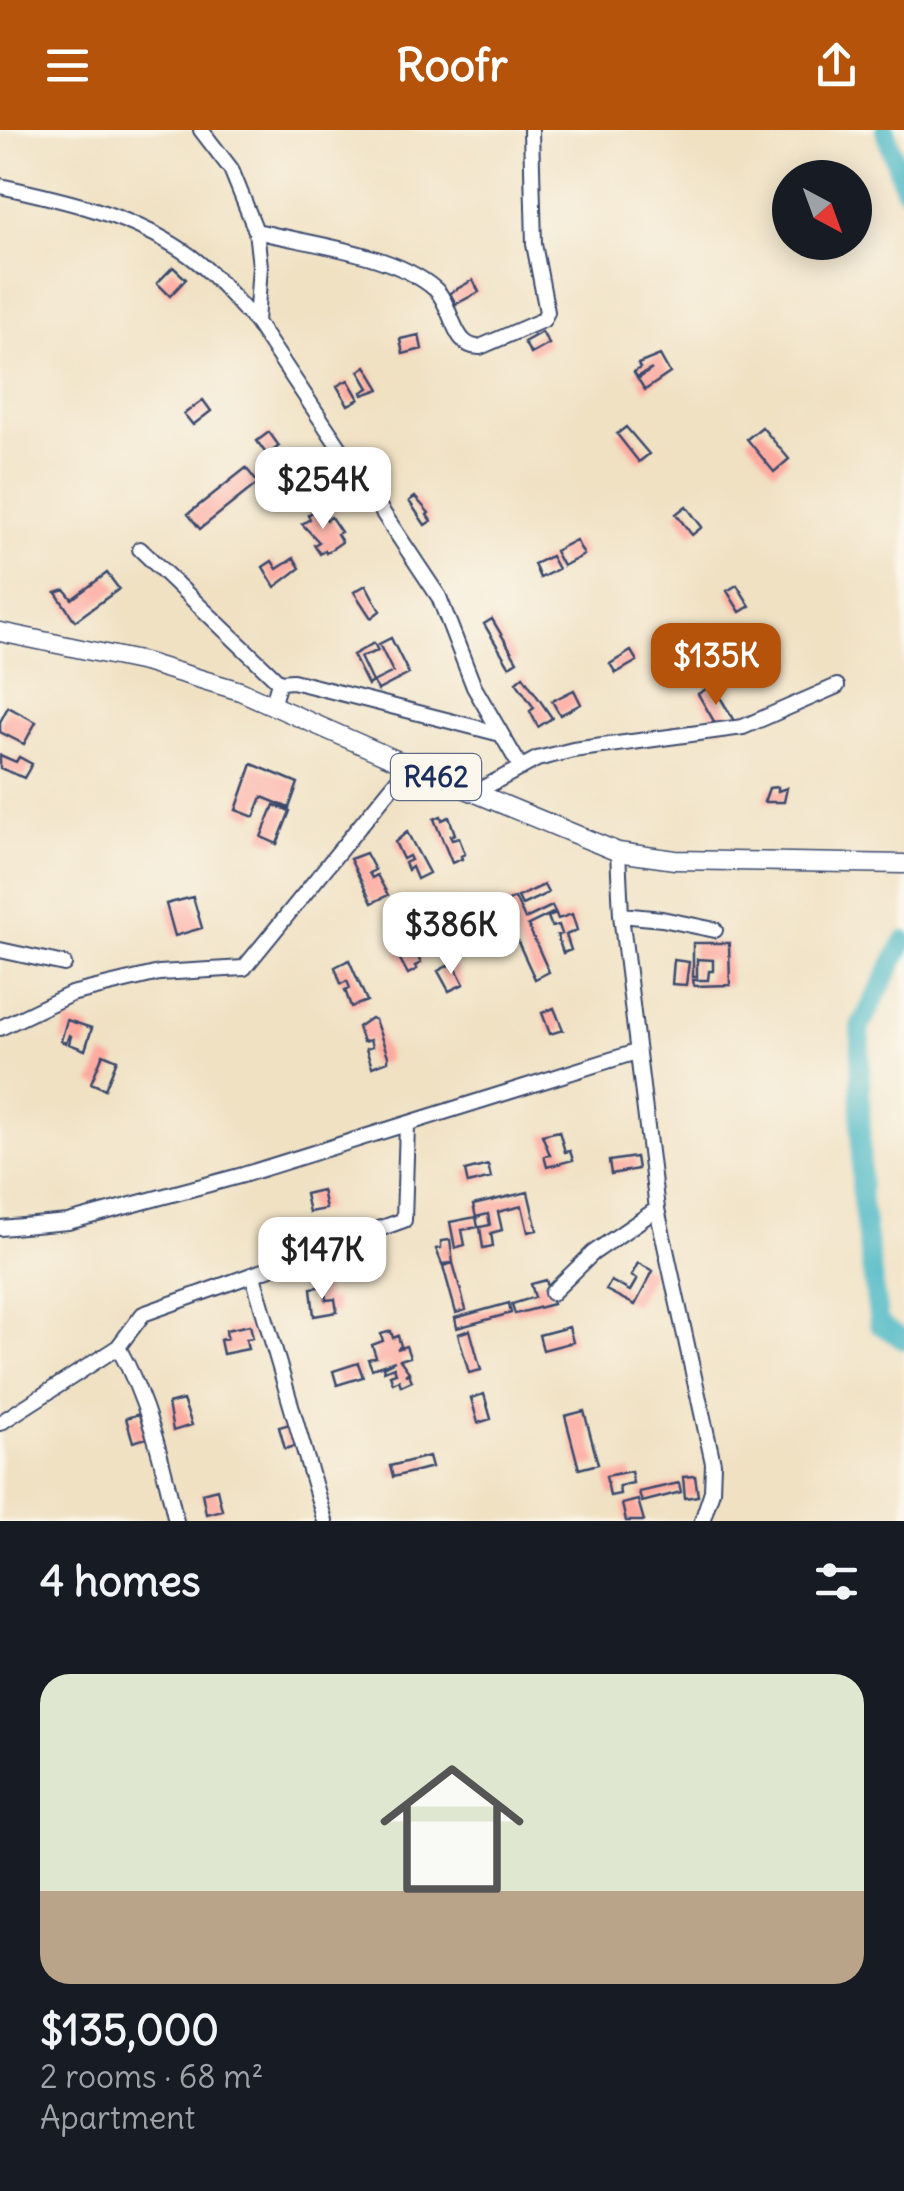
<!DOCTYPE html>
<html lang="en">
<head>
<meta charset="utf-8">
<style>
	body { margin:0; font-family:Delius,sans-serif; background:#242831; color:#f1f3f6; height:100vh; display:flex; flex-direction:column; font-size:38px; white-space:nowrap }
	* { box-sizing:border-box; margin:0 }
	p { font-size:32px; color:#9ea1a6 }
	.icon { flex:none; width:55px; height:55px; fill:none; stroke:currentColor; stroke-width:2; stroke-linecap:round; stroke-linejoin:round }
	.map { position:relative; height:1391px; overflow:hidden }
	.sheet { display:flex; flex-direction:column; background:#171b24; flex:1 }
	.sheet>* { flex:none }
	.needle { width:65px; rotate:139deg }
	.fabs { position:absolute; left:772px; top:30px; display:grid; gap:20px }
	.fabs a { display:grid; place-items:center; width:100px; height:100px; border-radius:50%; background:#171b24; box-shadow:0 5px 25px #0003; font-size:50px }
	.price { position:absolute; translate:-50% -85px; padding:0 22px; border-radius:20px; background:#fff; color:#222; font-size:32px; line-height:65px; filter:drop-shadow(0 2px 5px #0008) }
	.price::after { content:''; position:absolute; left:50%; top:60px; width:30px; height:22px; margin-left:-15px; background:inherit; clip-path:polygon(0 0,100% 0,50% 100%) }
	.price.current { background:#b45309; color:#fff }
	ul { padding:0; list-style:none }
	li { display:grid; align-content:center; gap:20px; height:530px; padding:0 40px }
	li+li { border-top:2px solid #363941 }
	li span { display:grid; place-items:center; height:310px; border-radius:30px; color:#555 }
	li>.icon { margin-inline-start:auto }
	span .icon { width:180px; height:180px; fill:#fffc; stroke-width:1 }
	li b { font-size:42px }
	h2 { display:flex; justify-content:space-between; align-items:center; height:120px; padding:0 40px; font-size:42px }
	header { display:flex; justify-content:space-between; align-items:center; height:130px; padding:0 40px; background:#b45309; color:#fff; font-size:45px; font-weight:800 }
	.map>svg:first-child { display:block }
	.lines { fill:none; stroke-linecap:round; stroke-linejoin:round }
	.river { stroke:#49b7c4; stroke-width:20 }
	.building { fill:#fdaaa0 }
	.minor-casing { stroke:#3b4a6d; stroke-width:18 }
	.major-casing { stroke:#3b4a6d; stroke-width:21 }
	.minor { stroke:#fff; stroke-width:14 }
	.major { stroke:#fff; stroke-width:18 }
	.labels { text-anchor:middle; stroke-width:10; stroke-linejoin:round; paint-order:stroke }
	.shield { fill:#fbf7ec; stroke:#5e6b89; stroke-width:2.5 }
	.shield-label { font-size:28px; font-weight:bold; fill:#1b2f5e }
</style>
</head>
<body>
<header><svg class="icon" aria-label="menu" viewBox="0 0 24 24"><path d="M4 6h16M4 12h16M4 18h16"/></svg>Roofr<svg class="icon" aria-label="share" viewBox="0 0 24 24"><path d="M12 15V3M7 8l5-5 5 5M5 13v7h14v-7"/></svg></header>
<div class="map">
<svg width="904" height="1391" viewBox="0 0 904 1391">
	<rect width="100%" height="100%" fill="#fbf7ec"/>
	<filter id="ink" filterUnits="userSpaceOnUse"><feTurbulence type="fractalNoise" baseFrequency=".01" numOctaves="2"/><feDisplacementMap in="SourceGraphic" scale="20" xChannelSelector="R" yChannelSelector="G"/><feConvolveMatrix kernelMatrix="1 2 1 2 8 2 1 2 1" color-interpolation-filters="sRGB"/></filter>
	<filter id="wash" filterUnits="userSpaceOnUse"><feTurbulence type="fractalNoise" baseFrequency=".0048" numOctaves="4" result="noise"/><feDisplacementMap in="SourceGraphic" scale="40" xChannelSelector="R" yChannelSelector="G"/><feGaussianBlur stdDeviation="2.25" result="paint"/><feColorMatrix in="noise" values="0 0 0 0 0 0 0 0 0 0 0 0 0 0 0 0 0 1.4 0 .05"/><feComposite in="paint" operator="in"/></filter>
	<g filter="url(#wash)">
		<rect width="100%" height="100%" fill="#f0e1c3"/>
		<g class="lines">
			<!-- river -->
			<path class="river" d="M885,0l19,58
				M904,811l-44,86 1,168 18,129 25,16"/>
		</g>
		<g id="blocks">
			<!-- building -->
			<path class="building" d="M173,137l13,12 -16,17 -13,-13z
				M473,150l6,12 -23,12 -6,-11z
				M542,202l7,12 -18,10 -7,-12z
				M419,205l3,14 -19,5 -3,-15z
				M660,225l10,18 -25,17 -7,-11 14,-10 -15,8 -3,-5 6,-4 -2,-4z
				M366,236l14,23 -17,6 -1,-3 7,-4 -10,-17z
				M348,250l11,19 -11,6 -11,-19z
				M203,270l8,11 -18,14 -9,-11z
				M626,297l23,27 -10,8 -22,-28z
				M762,297l27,32 -15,13 -27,-33z
				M269,302l10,14 -12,9 -10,-14z
				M246,338l12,15 -58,46 -12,-15z
				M415,367l14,16 -2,2 4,6 -6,4 -16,-24z
				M686,376l16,21 -10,8 -16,-21z
				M315,380l3,4 3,-3 6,9 4,-3 10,15 -4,2 5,8 -16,11 -1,-3 -5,4 -6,-9 5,-3 -17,-18 8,-5 -2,-4z
				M576,410l8,15 -21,11 -8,-15z
				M551,426l7,13 -18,9 -6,-14z
				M294,428l6,10 -25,19 -12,-20 9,-6 5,8z
				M107,443l12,16 -44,32 -19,-28 9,-3 7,9z
				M366,455l14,26 -9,7 -17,-26z
				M737,455l13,21 -10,6 -13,-21z
				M492,489l25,42 -8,5 -25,-42z
				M391,508l18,36 -31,16 -5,-8 20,-10 -14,-28z
				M374,513l4,8 -18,6 12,25 -4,3 -15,-30z
				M631,521l6,10 -21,12 -6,-9z
				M523,546l29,42 -14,9 -8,-16 4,-3 -18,-26z
				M713,555l21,36 -15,9 -21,-36z
				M574,560l7,14 -21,11 -8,-14z
				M8,577l28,15 -12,22 -24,-12v-10z
				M0,625l16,7 3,-5 13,7 -8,14 -24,-10z
				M252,634l46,19 -9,25 -27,-11 -8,20 -18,-7z
				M778,657v4l9,-3 -3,14h-20l5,-14z
				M274,675l16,6 -13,33 -16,-7z
				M441,686l1,4 7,-3 6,17 -5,2 2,4 7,-2 6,16 -4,2 1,3 -10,4 -18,-44z
				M407,702l22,41 -12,6 -5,-12 -4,3 -3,-7 6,-3 -2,-4 -6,3 -8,-17z
				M366,723l9,17 -6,3 3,5 5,-3 11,20 -16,8 -22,-44z
				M544,755l4,8 -26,12 -4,-8z
				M193,767l9,31 -27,8 -9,-32z
				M515,768l10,21 27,-13 3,6 -27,13 21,47 -14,7 -34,-74z
				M556,784l2,5 14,-5 5,16 -11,5 5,15 -8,3 -6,-18 5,-1 -3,-9 -7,2 -4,-10z
				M693,813h36l1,42 -36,1 -1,-6h15l1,-9h4v-11l-16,-1v18h-4z
				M412,815l2,5 6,-3 3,7 -5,3 3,6 -6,3 2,3 -9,5 -12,-22z
				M349,830l18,41 -16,6 -6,-17 5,-2 -3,-7 -6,3 -6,-17z
				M674,830l15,2 -3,23 -14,-1z
				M453,833l11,21 -15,7 -11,-20z
				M554,878l9,22 -13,4 -8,-21z
				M371,888l4,2 13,36v5l-16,6 -6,-18 6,-2 -2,-7 -7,2 -5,-15z
				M67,890l25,8 -7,22 -16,-6 2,-8 -2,-1 -3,8 -5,-2z
				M103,924l14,6 -12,29 -14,-6z
				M559,1001l6,21 5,-1 3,9 -26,7 -3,-11 6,-1 -8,-20z
				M636,1027l2,12 -27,5 -2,-13z
				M488,1035l3,13 -23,6 -3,-13z
				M322,1060l4,19 -17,3 -4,-18z
				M528,1062l9,38 -9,2 -6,-26 -24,6 4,18 -11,3 2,13 -10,2 -3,-21 10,-2 -2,-11 -12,3 -3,-12z
				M476,1087l2,10 -16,3 3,15 -10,3 -5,-26z
				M450,1110l3,23 -11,1 -6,-15 5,-1v-7z
				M453,1133l13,47 -10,3 -13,-47z
				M638,1133l15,8 -18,34 -29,-15 5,-9 19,10 7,-12 -6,-3z
				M546,1150l7,24 -38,10 -3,-10 23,-7 -4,-13z
				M325,1156l1,14 9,-1 2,13 -23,4 -3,-28z
				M509,1173l2,10 -54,15 -2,-10z
				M250,1195l3,13 -7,1 2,10 -25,5 -3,-14 7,-2 -1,-8z
				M569,1197l4,15 -30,8 -4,-15z
				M470,1200l11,40 -12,3 -11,-39z
				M391,1201l2,7 5,-2 3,10 -4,3 9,-3 4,11 -10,3 9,12 -4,3 4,-1 3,7 -11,5 -2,-6 -6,3 -3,-8 6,-2 -2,-6 -10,4 -1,-4 12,-6 -23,8 -4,-10 8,-2 -4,-12 11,-4 -2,-7z
				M358,1233l5,14 -26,8 -4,-14z
				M484,1264l7,25 -13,4 -7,-25z
				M183,1270l9,25 -19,6 -5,-27z
				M584,1281l14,53 -19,5 -14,-53z
				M139,1284l8,24 -14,4 -7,-24z
				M293,1293l6,22 -14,4 -6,-22z
				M429,1326l3,11 -39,10 -3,-11z
				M631,1341l2,12 -14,3 1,8 -10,2 -4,-20z
				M695,1346l3,20 -13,2 -2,-21z
				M679,1353l2,9 -39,10 -3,-10z
				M217,1359l5,21 -16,4 -4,-21z
				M638,1370l6,21h-18l-4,-17z"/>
		</g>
	</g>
	<g filter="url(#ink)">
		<use href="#blocks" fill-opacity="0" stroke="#3b4a6d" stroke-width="2.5"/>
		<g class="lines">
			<defs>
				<path id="minor" d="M201,0l30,39 25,62 4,35 -4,56 183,275 35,90 47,81
					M0,56c64,14 128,28 183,65 28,18 50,47 73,71
					M256,101c53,13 138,22 179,58 18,16 17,59 45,58l63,-27 4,-8 -13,-68 -3,-114
					M140,419l139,133
					M272,576l7,-24 14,-1 208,53
					M474,663l63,-34 36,-9 170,-23 94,-41
					M618,722l3,63 36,294 56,254 -1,28 -10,30
					M621,785l41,4 53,11
					M0,820l64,14
					M0,898l71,-34 88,-21 85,-5 159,-195v-10
					M0,1098l68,-6 175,-47 393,-123
					M253,1146l72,245
					M552,1163l41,-40 64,-44
					M118,1217c30,54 44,113 58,174
					M0,1293l118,-76 25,-33 261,-94 3,-95"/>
				<path id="major" d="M0,502l144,30 96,29 163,72 215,89 57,8 229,4"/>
			</defs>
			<!-- minor casing -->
			<use href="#minor" class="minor-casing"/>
			<!-- major casing -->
			<use href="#major" class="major-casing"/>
			<!-- minor -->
			<use href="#minor" class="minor"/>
			<!-- major -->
			<use href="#major" class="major"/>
		</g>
	</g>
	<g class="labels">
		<!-- shield labels -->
		<rect class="shield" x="391" y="624" width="90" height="46" rx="8"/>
		<g class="shield-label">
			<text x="436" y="657">R462</text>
		</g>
	</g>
</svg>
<div class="fabs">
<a><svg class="needle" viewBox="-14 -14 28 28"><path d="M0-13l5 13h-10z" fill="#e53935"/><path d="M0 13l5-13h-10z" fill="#9ea1a6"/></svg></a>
</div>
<b class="price" style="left:323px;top:402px">$254K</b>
<b class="price current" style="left:716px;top:578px">$135K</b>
<b class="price" style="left:451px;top:847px">$386K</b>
<b class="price" style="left:322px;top:1172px">$147K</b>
</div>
<section class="sheet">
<h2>4 homes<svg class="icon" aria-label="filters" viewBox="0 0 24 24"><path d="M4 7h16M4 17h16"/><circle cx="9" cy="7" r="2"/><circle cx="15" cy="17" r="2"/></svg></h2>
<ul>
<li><span style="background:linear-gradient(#dfe7d0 70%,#b9a48a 0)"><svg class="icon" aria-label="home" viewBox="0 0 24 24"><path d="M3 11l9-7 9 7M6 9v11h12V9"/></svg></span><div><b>$135,000</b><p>2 rooms · 68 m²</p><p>Apartment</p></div></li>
</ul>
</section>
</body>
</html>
